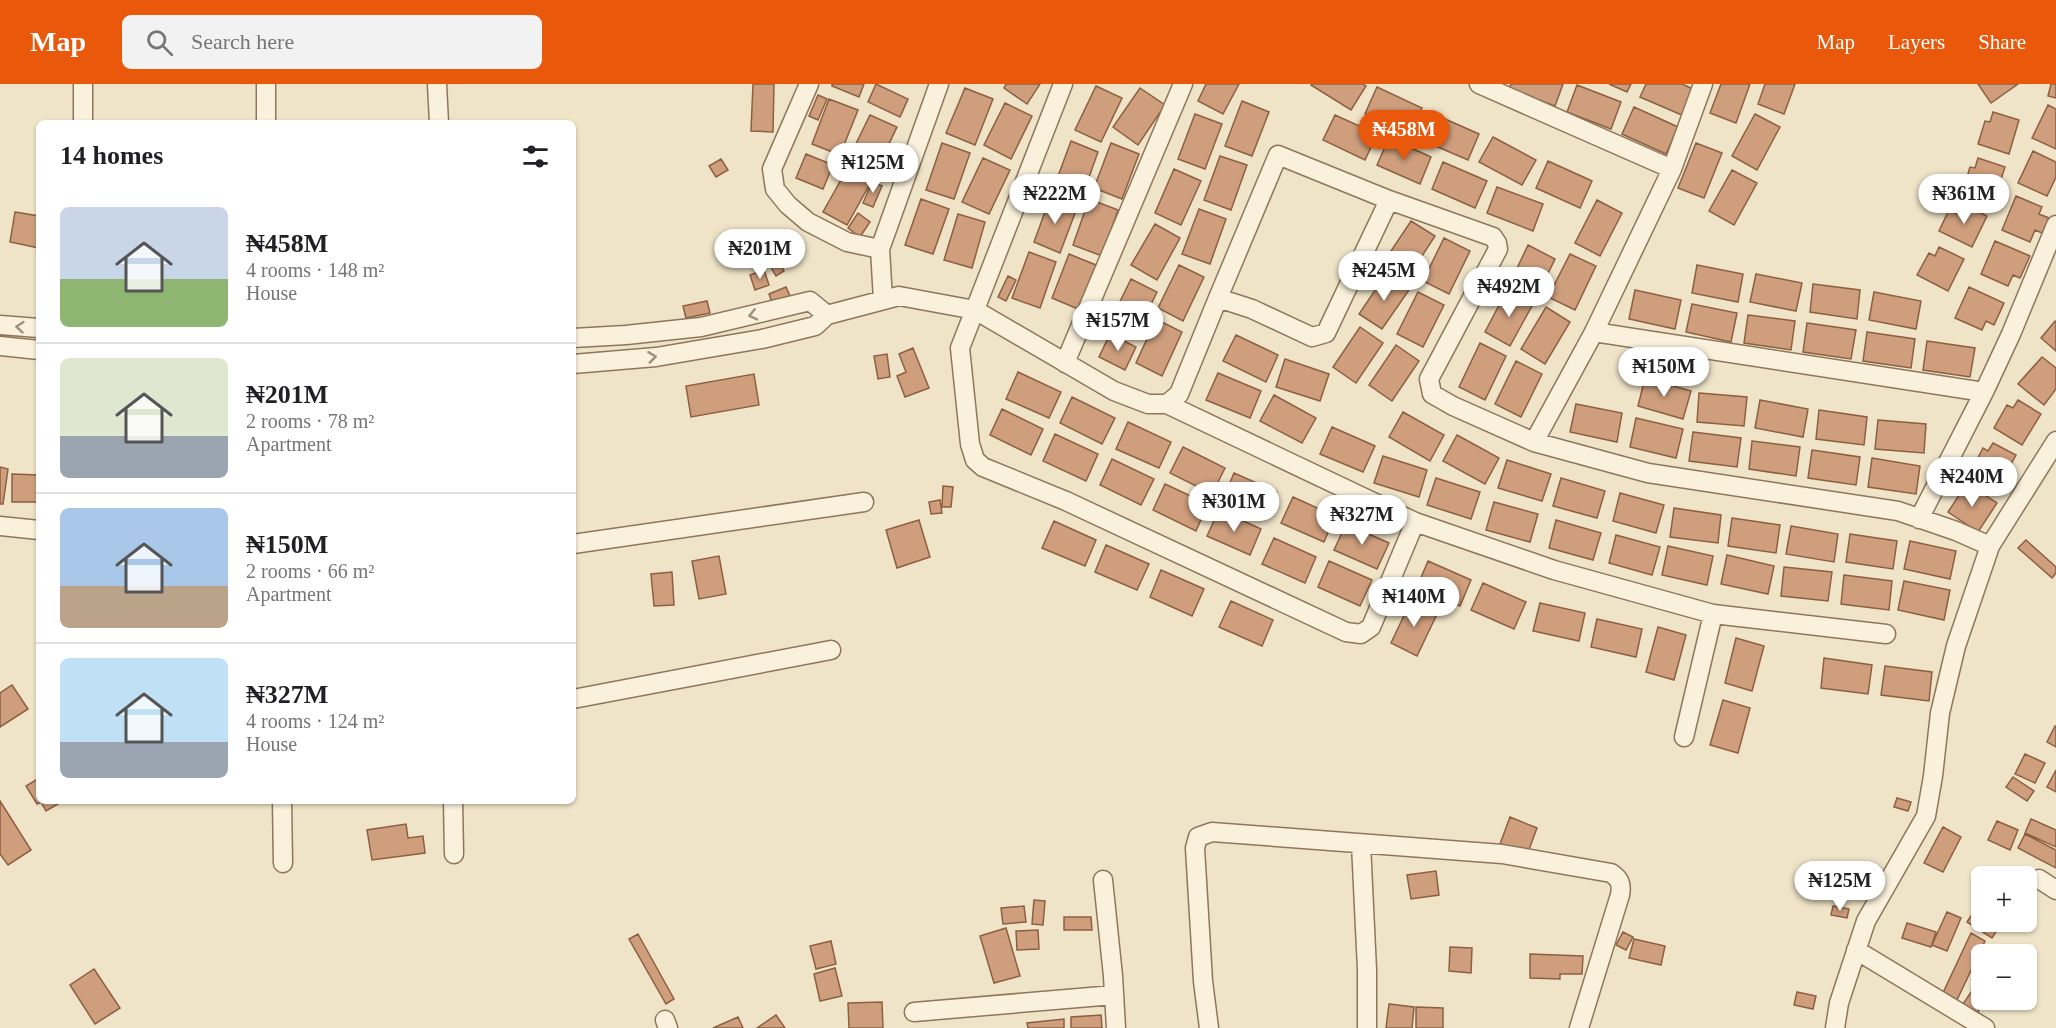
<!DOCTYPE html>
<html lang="en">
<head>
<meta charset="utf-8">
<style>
	body { margin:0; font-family:Georgia,serif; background:#f2f2f2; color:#202124; height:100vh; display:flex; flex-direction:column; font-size:22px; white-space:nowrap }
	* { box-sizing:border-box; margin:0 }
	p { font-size:20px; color:#757577 }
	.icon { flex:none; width:33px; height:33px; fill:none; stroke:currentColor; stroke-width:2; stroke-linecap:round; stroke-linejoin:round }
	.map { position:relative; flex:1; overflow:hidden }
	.panel { position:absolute; left:36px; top:36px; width:540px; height:684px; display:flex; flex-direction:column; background:#fff; border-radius:9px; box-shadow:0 2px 4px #0004 }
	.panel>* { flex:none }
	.buttons { position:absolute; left:1971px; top:782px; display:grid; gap:12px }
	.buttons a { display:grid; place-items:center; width:66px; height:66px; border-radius:9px; background:#fff; box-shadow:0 2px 4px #0004; font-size:30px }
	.price { position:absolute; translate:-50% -51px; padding:0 14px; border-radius:21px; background:#fff; color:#222; font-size:20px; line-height:39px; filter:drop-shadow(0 2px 3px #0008) }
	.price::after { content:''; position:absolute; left:50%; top:36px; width:18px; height:14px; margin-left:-9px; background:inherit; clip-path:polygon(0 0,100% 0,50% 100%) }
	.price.active { background:#ea580c; color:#fff }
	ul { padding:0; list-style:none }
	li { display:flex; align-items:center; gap:18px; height:150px; padding:0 24px }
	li+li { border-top:2px solid #e0e0e0 }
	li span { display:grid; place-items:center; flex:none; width:168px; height:120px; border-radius:9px; color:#555 }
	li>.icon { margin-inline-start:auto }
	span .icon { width:72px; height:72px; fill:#fffc; stroke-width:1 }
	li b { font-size:26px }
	h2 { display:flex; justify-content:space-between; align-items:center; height:72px; padding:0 24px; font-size:26px }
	header { display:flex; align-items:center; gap:36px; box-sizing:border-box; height:84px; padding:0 30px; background:#ea580c; color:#fff }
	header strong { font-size:28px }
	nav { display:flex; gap:33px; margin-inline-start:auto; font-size:21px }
	.search { width:420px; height:54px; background:#f2f2f2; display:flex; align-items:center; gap:15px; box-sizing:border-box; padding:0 21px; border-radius:9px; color:#757577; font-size:22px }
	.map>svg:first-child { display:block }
	.building { fill:#cf9f7d; stroke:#8d5f41; stroke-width:1.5 }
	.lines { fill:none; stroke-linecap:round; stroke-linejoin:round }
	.minor-casing { stroke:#8d765c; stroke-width:21 }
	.minor { stroke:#faf1dc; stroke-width:18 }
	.oneway { stroke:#9c907e }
</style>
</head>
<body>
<header>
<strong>Map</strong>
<div class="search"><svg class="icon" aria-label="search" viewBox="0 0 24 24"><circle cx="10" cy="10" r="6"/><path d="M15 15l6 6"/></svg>Search here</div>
<nav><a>Map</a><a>Layers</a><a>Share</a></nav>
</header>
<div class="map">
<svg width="2056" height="944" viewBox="0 0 2056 944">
	<rect width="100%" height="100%" fill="#f0e4c8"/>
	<!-- building -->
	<path class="building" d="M753,0h21l-1,48 -22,-1z
		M832,0h32l-5,13 -27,-11z
		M876,0l32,15 -8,18 -32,-15z
		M1006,0h34l-13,20 -23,-16z
		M1206,0h33l-16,30 -25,-13z
		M1312,0h51l3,2 -15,24 -40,-25z
		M1511,0h52l-8,22 -46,-17z
		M1609,0h22l-4,8z
		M1646,0h36l13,6 -11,26 -44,-19z
		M1721,0h29l-14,39 -26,-10z
		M1765,0h30l-11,30 -26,-10z
		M1978,0h40l-27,19z
		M2051,0h5v14l-8,-2z
		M1577,1l44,17 -10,27 -44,-17z
		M1096,2l26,12 -21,44 -26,-12z
		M1377,3l45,21 -13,27 -44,-21z
		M965,4l28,11 -18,46 -29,-12z
		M1140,4l25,17 -27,40 -25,-18z
		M818,11l9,4 -9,21 -9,-4z
		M829,15l29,11 -18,45 -28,-11z
		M1242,17l27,11 -17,44 -27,-10z
		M1005,19l27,13 -21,43 -27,-14z
		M2048,21l8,4v40l-24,-11z
		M1634,23l44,20 -12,27 -44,-20z
		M1993,28l26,8 -10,34 -31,-10 7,-23 5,1z
		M1195,30l27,10 -17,45 -27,-10z
		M1755,30l25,13 -23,43 -25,-14z
		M870,31l27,12 -21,44 -27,-13z
		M1335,31l42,19 -12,26 -42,-20z
		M1436,31l43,19 -11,26 -44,-19z
		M1493,53l43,23 -14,25 -43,-23z
		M1389,54l42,19 -11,27 -43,-19z
		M1071,57l27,11 -16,45 -28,-10z
		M942,59l28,10 -16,46 -28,-9z
		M1111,59l28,11 -17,45 -28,-11z
		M1696,59l26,10 -18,45 -26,-10z
		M2033,67l23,11v15l-9,19 -29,-13z
		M806,70l27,11 -10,24 -27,-11z
		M1220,72l27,9 -16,45 -27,-10z
		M983,74l27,12 -21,44 -27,-12z
		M1978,74l27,9 -11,33 -31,-10 7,-23 5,1z
		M721,75l7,11 -12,7 -7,-11z
		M1548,77l44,20 -12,27 -44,-20z
		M1443,78l44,19 -12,27 -43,-19z
		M847,85l24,13 -24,43 -24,-13z
		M1174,85l27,12 -20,44 -26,-12z
		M1732,86l25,13 -23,42 -25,-14z
		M872,98l10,4 -9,21 -10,-4z
		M1497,103l46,17 -10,27 -46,-18z
		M2016,112l26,11 -3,7 10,4 -7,15 -7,-3 -5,12 -28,-12z
		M1050,114l27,10 -17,45 -26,-11z
		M921,115l28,10 -16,45 -28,-9z
		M1089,115l29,11 -16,46 -29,-11z
		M1597,116l25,13 -22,43 -25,-13z
		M1962,120l25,12 -15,31 -33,-16 10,-21 8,4z
		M1199,125l27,10 -16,45 -28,-10z
		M15,128l24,4v32l-29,-6z
		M858,129l12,9 -10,15 -12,-9z
		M958,130l27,8 -13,46 -28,-8z
		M1411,137l24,15 -26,40 -24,-16z
		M1155,140l25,14 -23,42 -26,-15z
		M1444,154l26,13 -21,43 -26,-13z
		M1995,157l35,15 -10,22 -7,-3 -5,11 -27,-12z
		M1528,161l27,14 -17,35 -27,-13z
		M1939,163l25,12 -16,32 -31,-16 12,-22 6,3z
		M1029,168l27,10 -16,46 -28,-10z
		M1069,170l27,11 -18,44 -26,-11z
		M1570,170l26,12 -21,44 -27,-13z
		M777,175l7,12 -8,5 -7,-12z
		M1179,181l25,12 -21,44 -25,-13z
		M1697,181l46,9 -5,28 -46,-9z
		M764,186l5,15 -14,5 -5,-15z
		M1386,190l23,16 -27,39 -23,-15z
		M1756,190l46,9 -6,28 -46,-9z
		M1008,192l8,4 -10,21 -8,-4z
		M1131,195l26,13 -21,43 -26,-13z
		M1813,200l47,6 -3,29 -47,-7z
		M786,203l5,11 -18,7 -4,-11z
		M1969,203l35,16 -10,22 -8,-4 -4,9 -27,-12z
		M1507,206l26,14 -23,42 -25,-14z
		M1635,206l46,10 -6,29 -46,-10z
		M1418,208l26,13 -21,42 -26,-13z
		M1874,208l47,9 -5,28 -47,-9z
		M707,217l3,12 -24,5 -3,-12z
		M1692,220l45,9 -6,29 -45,-10z
		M1546,223l24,15 -25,42 -24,-15z
		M1748,231l47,6 -4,29 -47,-7z
		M1156,235l26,13 -20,44 -26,-13z
		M2055,237l1,1v29l-15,-13z
		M1807,239l49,7 -5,29 -48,-7z
		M1360,243l23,16 -27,40 -23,-16z
		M1867,248l48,7 -4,29 -48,-7z
		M1110,250l26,13 -11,23 -26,-13z
		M1236,251l42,20 -12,27 -43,-21z
		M1927,257l48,7 -5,29 -47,-7z
		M1480,259l26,13 -21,44 -26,-13z
		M1396,261l23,16 -27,40 -23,-16z
		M913,264l16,40 -24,9 -8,-21 9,-4 -7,-18z
		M887,270l3,23 -12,2 -4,-23z
		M2042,273l14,11v21l-12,16 -26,-21z
		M1285,275l44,15 -9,27 -44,-14z
		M1516,277l26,13 -21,43 -26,-13z
		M1018,288l43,20 -12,26 -43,-19z
		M1218,289l43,18 -11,27 -44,-18z
		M754,290l5,31 -68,12 -5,-31z
		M1645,294l46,13 -8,28 -45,-13z
		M1699,309l48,4 -3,29 -47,-4z
		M1274,311l42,23 -14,25 -42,-22z
		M1072,313l43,21 -13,26 -42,-21z
		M1760,316l48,9 -5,28 -48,-9z
		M2018,316l23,14 -19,31 -28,-17 13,-23 6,3z
		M1576,320l46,9 -5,29 -47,-10z
		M1002,325l41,20 -12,26 -41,-20z
		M1819,326l48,7 -3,28 -48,-6z
		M1403,328l41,23 -14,26 -41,-24z
		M1636,334l47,11 -7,29 -46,-11z
		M1878,336l48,4 -2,29 -49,-4z
		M1128,338l43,20 -12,26 -43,-19z
		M1332,343l43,19 -12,26 -43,-18z
		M1693,348l48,6 -4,29 -48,-6z
		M1055,350l43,20 -12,27 -43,-20z
		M1457,351l42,23 -14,26 -42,-23z
		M1752,357l48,6 -4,29 -47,-7z
		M1993,359l23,12 -18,33 -28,-15 13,-25 5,3z
		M1183,363l42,21 -13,26 -42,-21z
		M1812,366l48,7 -4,28 -48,-7z
		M1383,372l44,14 -8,27 -45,-14z
		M1872,374l48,8 -4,28 -48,-7z
		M1112,375l42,20 -13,26 -41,-20z
		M1507,376l44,14 -9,27 -44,-13z
		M0,383l8,2 -5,35h-3z
		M1234,389l43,19 -11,26 -43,-19z
		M12,390l27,1v27h-27z
		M1436,394l44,14 -9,27 -44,-14z
		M1561,394l44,13 -8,27 -44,-12z
		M1967,399l30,20 -19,29 -30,-20z
		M1165,400l43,20 -12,27 -43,-21z
		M943,402l10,1 -2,20h-9z
		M1620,409l44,12 -8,28 -43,-12z
		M1293,413l42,19 -11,26 -43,-19z
		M940,416l2,13 -11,1 -2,-12z
		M1494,418l44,12 -8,28 -44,-12z
		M1674,424l47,7 -3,28 -48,-6z
		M1219,426l42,19 -11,26 -43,-19z
		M1732,434l48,7 -4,28 -48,-7z
		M919,436l11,37 -33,11 -11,-38z
		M1556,436l45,13 -8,27 -44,-12z
		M1054,437l42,19 -11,26 -43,-18z
		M1346,440l43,19 -12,26 -43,-19z
		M1791,442l47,8 -4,28 -48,-8z
		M1850,450l47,7 -4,28 -47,-7z
		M1616,451l44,12 -8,28 -43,-12z
		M1274,454l42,19 -11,26 -43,-19z
		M2026,456l30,27v6l-4,5 -34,-30z
		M1910,457l46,10 -6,28 -46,-10z
		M1106,461l43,19 -12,26 -42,-18z
		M1668,462l45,10 -6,29 -45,-10z
		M1727,471l47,11 -6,28 -47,-10z
		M719,472l7,38 -27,5 -7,-38z
		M1329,477l43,19 -12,26 -42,-19z
		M1428,477l43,19 -11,26 -43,-19z
		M1784,483l48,5 -4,29 -47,-5z
		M1161,486l43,19 -12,27 -42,-19z
		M672,488l2,33 -20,1 -3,-32z
		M1844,491l48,6 -3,29 -48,-6z
		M1904,497l46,9 -6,30 -46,-10z
		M1483,499l43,19 -12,27 -43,-19z
		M1231,517l42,19 -11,26 -43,-19z
		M1411,517l26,13 -20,42 -26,-13z
		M1540,519l45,10 -6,28 -46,-10z
		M1597,535l45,10 -6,28 -45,-10z
		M1658,543l28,8 -12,45 -28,-8z
		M1736,554l28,8 -12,45 -27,-8z
		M1824,574l48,7 -4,29 -47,-6z
		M1885,582l47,6 -3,29 -48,-6z
		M12,601l16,24 -28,18v-34z
		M1723,616l27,8 -12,45 -28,-8z
		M2055,642l1,1v20l-9,-5z
		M2025,670l20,9 -10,20 -20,-9z
		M2056,686v22l-9,-5z
		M2013,693l21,14 -7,10 -21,-14z
		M39,694v23h24l-17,10 -5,-9 -4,2 -11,-18z
		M1897,714l14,4 -3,9 -14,-4z
		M0,717l31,49 -23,15 -8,-11z
		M1510,733l27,11 -10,27 -27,-11z
		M2031,735l25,11v17l-31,-14z
		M1997,737l21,9 -8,20 -22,-10z
		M406,740l2,14 15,-2 2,17 -53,7 -5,-30z
		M1943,743l18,10 -18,35 -19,-9z
		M2025,750l31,16v18l-38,-20z
		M1436,787l3,24 -28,4 -4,-24z
		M1982,815v22h21l-11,17 -25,-16z
		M1034,816l11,1 -2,24 -11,-1z
		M1024,822l2,16 -23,2 -2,-16z
		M1833,822l16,3 -2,9 -16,-3z
		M1947,828l14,6 -14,33 -15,-6z
		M1064,833h27l1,13h-28z
		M1907,839l29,9 -5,15 -29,-9z
		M1006,844l14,48 -26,7 -14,-47z
		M1038,846l1,19 -22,1 -1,-19z
		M1623,848l10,5 -7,13 -10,-5z
		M1971,849l14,8 -29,61 -14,-7z
		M638,850l36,65 -8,5 -37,-65z
		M1634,855l31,7 -4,19 -32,-7z
		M831,857l5,23 -20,5 -6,-23z
		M1450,863l22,1 -1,25 -22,-2z
		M1530,870l53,2 -1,18h-22v5l-30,-1z
		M835,884l7,28 -22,5 -6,-27z
		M94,885l26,39 -25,16 -25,-39z
		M1982,892v23h5l-10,14 -14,-9z
		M1797,908l19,4 -3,13 -19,-4z
		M882,918l1,26h-34l-1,-25z
		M1389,920l25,3 -2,21h-26z
		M1416,923l27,1v20h-27z
		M776,931l9,13h-28z
		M1101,931l1,13h-31v-11z
		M738,933l5,11h-30z
		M1064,935v9h-36l-1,-5z"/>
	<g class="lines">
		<defs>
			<path id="minor" d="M83,0v39
				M266,0v39
				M437,0l2,39
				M809,0l-37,85 3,20 13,16 20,17 39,20 33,7
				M1063,0l-103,264 10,96 5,16 8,7 83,34 280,131 15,2 10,-7 44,-105
				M1479,0l193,85
				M1218,214l60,-143 111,45 104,37 4,6 1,6 -69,130 3,15 21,12 81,36 114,31 250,38 58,20 34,15
				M883,216l-3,-51 59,-165
				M0,241l39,3
				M1594,248l390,60
				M573,254l53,-3 75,-8 109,-26 17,14
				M0,262l39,4
				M1065,279l118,-279
				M573,280l83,-7 106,-18 53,-13 12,-11 72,-19 76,14 139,81 34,13h19l12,-10 39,-96 34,11 60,28 14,-4 63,-133
				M1167,320l248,118 139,48 159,44 173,20
				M1534,358l60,-110 78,-163 31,-85
				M1919,435l65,-127 27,-58 45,-109
				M0,442l39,4
				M573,460l291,-42
				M573,615l258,-49
				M1684,653l29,-123
				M282,717l1,62
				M453,717l1,53
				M1361,760l6,126v58
				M2039,795l17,11
				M1103,796l10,96 3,52
				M1856,866l129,78
				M914,928l200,-17
				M665,936l3,8
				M1209,944l-6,-47 -8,-133 3,-11 14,-5 290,22 109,19c9,6 11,11 9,22l-41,133
				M1835,944l4,-25 27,-82 60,-105 7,-40 7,-63 16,-67 34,-100 66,-105"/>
		</defs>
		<!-- minor casing -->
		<use href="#minor" class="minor-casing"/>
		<!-- minor -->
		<use href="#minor" class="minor"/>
	</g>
	<!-- one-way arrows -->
	<defs><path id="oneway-chevron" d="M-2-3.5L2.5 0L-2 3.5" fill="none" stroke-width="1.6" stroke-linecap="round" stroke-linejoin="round" transform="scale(1.5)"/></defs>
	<g class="oneway">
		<use href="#oneway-chevron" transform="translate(753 231) rotate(167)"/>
		<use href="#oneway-chevron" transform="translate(20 243) rotate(-175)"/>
		<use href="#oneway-chevron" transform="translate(652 273) rotate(-7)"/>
	</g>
</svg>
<div class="buttons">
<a>+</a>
<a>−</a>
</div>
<b class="price active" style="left:1404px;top:77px">₦458M</b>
<b class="price" style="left:873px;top:110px">₦125M</b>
<b class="price" style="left:1055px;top:141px">₦222M</b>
<b class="price" style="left:1964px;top:141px">₦361M</b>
<b class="price" style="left:760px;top:196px">₦201M</b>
<b class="price" style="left:1384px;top:218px">₦245M</b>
<b class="price" style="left:1509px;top:234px">₦492M</b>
<b class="price" style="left:1118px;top:268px">₦157M</b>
<b class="price" style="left:1664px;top:314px">₦150M</b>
<b class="price" style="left:1972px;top:424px">₦240M</b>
<b class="price" style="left:1234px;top:449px">₦301M</b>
<b class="price" style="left:1362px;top:462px">₦327M</b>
<b class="price" style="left:1414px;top:544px">₦140M</b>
<b class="price" style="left:1840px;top:828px">₦125M</b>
<section class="panel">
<h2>14 homes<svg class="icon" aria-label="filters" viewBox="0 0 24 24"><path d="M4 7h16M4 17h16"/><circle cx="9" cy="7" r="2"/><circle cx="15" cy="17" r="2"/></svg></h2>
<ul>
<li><span style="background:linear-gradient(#c9d6e8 60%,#8fb573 0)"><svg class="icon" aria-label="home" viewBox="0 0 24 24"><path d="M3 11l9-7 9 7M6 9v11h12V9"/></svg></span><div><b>₦458M</b><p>4 rooms · 148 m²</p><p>House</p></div></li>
<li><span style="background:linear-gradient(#dfe7d0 65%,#9aa5b1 0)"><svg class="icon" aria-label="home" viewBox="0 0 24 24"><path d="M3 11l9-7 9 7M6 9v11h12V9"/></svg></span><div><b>₦201M</b><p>2 rooms · 78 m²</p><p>Apartment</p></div></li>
<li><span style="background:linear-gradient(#a9c7e8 65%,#b9a48a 0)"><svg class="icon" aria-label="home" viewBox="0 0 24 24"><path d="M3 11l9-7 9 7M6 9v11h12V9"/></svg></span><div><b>₦150M</b><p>2 rooms · 66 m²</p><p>Apartment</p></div></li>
<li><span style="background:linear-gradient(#bfe0f5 70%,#9aa5b1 0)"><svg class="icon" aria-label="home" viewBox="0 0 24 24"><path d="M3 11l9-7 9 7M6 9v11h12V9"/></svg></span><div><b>₦327M</b><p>4 rooms · 124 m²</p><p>House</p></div></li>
</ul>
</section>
</div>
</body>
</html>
